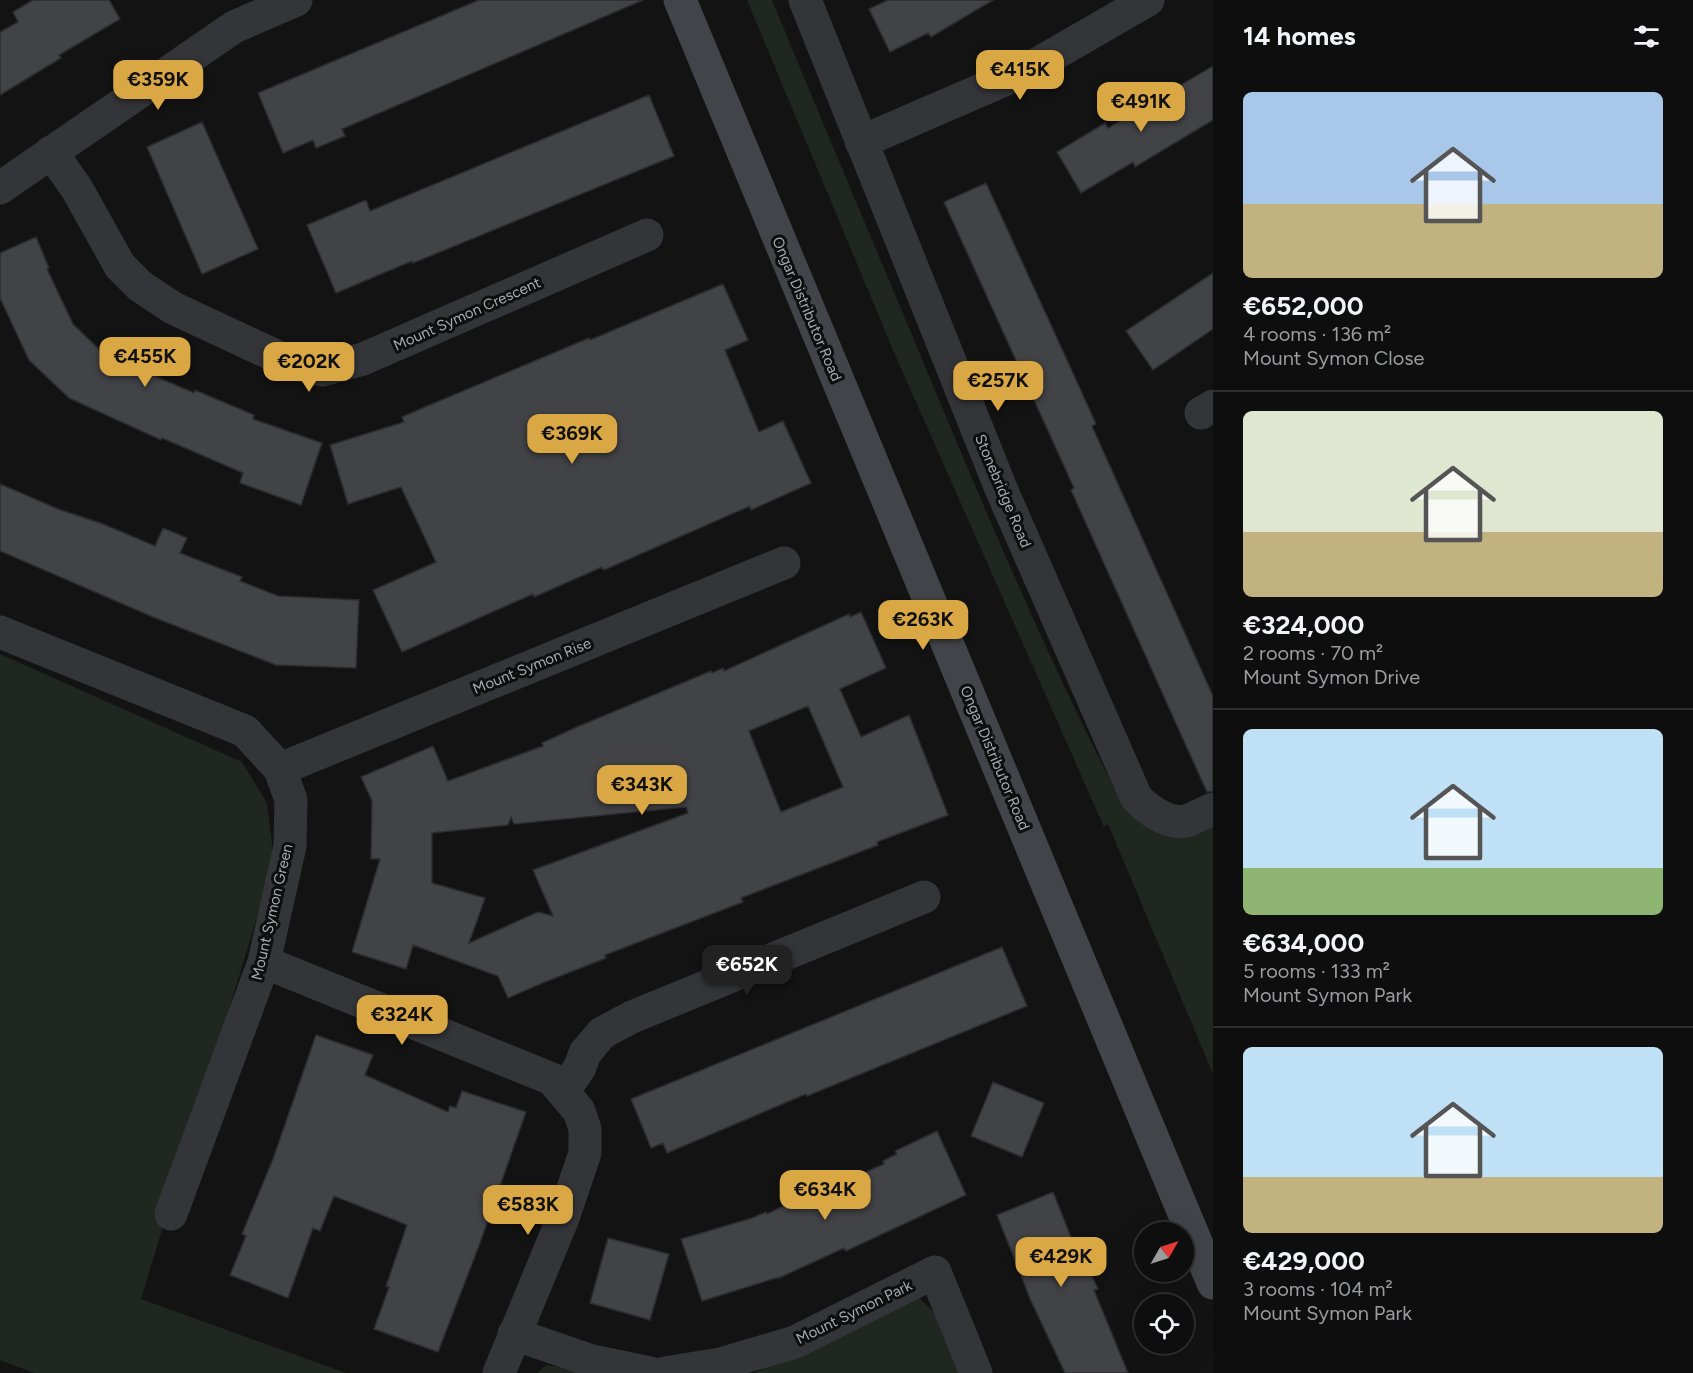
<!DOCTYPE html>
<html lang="en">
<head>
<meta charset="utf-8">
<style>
	body { margin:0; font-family:Figtree,sans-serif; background:#1c1c1d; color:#f1f3f6; height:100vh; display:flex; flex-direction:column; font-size:22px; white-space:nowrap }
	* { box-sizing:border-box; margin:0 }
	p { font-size:20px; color:#9b9c9e }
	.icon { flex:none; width:33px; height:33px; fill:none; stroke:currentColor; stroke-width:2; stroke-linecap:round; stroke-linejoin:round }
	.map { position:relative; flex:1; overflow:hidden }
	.details { display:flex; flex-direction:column; background:#0e0e0f; width:480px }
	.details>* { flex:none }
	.needle { width:39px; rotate:51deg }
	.tools { position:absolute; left:1134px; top:1222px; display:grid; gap:12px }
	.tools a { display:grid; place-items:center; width:60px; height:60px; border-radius:50%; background:#0e0e0f; box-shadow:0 6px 24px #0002,0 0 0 2px #2e2e2f; font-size:30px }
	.price { position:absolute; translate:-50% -51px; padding:0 14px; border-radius:12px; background:#daa745; color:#111; font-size:20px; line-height:39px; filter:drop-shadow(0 2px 3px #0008) }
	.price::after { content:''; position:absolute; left:50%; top:36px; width:18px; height:14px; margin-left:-9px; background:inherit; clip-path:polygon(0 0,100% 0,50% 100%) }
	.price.on { background:#222; color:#fff }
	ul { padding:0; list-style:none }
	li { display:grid; align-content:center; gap:12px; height:318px; padding:0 30px }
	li+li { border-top:2px solid #2e2e2f }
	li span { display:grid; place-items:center; height:186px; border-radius:9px; color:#555 }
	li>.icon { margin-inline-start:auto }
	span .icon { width:108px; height:108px; fill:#fffc; stroke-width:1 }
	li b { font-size:26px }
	h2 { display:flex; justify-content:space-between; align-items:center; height:72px; padding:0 30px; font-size:26px }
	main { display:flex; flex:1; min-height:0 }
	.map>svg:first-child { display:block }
	.green { fill:#202620 }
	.building { fill:#424347; stroke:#2d2d30; stroke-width:1.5; fill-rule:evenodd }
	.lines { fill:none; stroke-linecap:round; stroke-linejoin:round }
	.street { stroke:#343539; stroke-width:33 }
	.secondary { stroke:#434449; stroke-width:33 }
	.labels { text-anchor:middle; stroke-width:6; stroke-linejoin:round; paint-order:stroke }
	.street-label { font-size:15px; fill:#a6aab3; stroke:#0e0e0f }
</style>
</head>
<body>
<main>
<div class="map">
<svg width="1213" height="1373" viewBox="0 0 1213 1373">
	<rect width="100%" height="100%" fill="#131314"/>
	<!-- green -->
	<path class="green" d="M747,0h25c52,126 105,251 157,376 61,146 123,293 196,433l6,7 33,19 49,-13v252l-105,-250 -4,3 -211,-477z
		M0,654l242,108 25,41 7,58 -133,438 205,74h-312l-34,-13z
		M916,1295l23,22 27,56h-213l49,-20z
		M546,1365l42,8h-51z"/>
	<!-- building -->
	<path class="building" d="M33,0h76l11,19 -61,36 2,3 -61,37v-63l18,-10 -5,-10z
		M479,0h164l-301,129 3,7 -29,12 -3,-8 -30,13 -25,-60z
		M888,0h105l-62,37 -3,-4 -38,19 -21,-43z
		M1213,66v54l-78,47 -2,-5 -52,31 -24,-41 48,-29 3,5z
		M649,95l25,61 -261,107 -1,-2 -76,32 -29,-68 59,-25 4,11z
		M202,122l56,127 -56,25 -55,-127z
		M986,183l81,177 29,64 -4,2 121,270v95l-6,1 -19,-42 -117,-260 3,-2 -130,-286z
		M36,237l13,31 -2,1 26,55 31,30 90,39 1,-3 59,25 -1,4 69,24 -21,62 -61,-22 3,-10 -81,-35 -1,2 -92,-42 -40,-38 -29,-62v-45z
		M1213,273v56l-60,41 -27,-39z
		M723,284l25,56 -23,10 34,82 24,-11 28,62 -60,27 -1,-4 -146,64 -2,-3 -68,30 -1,-3 -131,58 -29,-62 63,-28 -35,-75 -53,17 -18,-59 74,-23 -2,-5 23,-10 164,-69 1,2z
		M0,484l58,25 45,15 52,22 8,-18 24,10 -7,15 62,24 -2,4 38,15 81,4 -3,68 -80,-3 -123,-48 -153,-66z
		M861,612l25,56 -46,21 21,48 48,-22 39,100 -71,27 1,3 -137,53 2,4 -138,53 1,3 -61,24 -37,16 -10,-22 -85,-31 -7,24 -54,-17 28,-93h-9l1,-58 -11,-24 72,-31 15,35 95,-35 -1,-3 35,-16 134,-56 1,2 11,-5 1,3 125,-57 1,3zM808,706l35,81 -62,25 -32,-81zM686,807l2,6 -155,57 20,46 -15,-4 -69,31 16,-45 -53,-15v-50l76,-8 3,-8 3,7z
		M1002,947l25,59 -220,90 -1,-2 -139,59 -4,-10 -12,5 -20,-49z
		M316,1035l57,20 -8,20 83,37 2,-6 6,2 6,-17 64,21 -46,131 -42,109 -64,-23 15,-42 -3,-1 21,-61 -73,-29 -14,35 -7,-3 -25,70 -58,-23 16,-39 -4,-2 31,-75z
		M993,1082l51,21 -22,54 -51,-21z
		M937,1131l29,64 -120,56 -2,-3 -65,30v-1l-77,24 -21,-62 71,-21 14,-6 1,2 41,-20 1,2 23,-11v2l52,-23 -1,-3 14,-7 -2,-3z
		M1053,1192l26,65 4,-1 15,33 -4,1 34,83h-63l-34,-72 -34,-86z
		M608,1238l61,16 -19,66 -60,-17z"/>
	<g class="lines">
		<!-- street -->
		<path class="street" d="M805,0l197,491 134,306c10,12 33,28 50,24 9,-3 18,-8 27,-12
			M861,142l164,-71 123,-71
			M51,152l26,37 43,77 20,20 33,22 118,55 31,7 41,-11 284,-124
			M0,188l234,-161 62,-27
			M1201,413l12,-7
			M0,632l245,99 35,38 11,31 -1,46 -26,116 -93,252
			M280,769l504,-206
			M264,962l288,117 27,32 6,18v24l-22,65 -64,155
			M564,1091l16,-24 5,-14 17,-20 30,-16 292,-120
			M514,1334l78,27 58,12
			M665,1373l55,-9 75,-22 140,-70 41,101"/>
		<!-- secondary -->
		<path class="secondary" d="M680,0l533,1283"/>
	</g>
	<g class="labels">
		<!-- street labels -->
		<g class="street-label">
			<text transform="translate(807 309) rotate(67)" y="5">Ongar Distributor Road</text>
			<text transform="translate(467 314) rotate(-24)" y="5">Mount Symon Crescent</text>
			<text transform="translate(1003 491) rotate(67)" y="5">Stonebridge Road</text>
			<text transform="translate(532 666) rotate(-22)" y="5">Mount Symon Rise</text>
			<text transform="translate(995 758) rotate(67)" y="5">Ongar Distributor Road</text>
			<text transform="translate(272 912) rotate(-77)" y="5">Mount Symon Green</text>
			<text transform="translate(854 1312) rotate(-26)" y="5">Mount Symon Park</text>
		</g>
	</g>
</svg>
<div class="tools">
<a><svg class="needle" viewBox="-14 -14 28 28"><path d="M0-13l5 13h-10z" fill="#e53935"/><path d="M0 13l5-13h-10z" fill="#9b9c9e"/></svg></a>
<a><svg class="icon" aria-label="locate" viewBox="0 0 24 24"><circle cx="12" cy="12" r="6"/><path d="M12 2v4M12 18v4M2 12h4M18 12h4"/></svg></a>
</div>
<b class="price" style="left:1020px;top:101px">€415K</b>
<b class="price" style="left:158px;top:111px">€359K</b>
<b class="price" style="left:1141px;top:133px">€491K</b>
<b class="price" style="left:145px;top:388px">€455K</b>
<b class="price" style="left:309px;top:393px">€202K</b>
<b class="price" style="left:998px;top:412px">€257K</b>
<b class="price" style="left:572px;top:465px">€369K</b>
<b class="price" style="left:923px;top:651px">€263K</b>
<b class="price" style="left:642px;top:816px">€343K</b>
<b class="price on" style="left:747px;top:996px">€652K</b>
<b class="price" style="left:402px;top:1046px">€324K</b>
<b class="price" style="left:825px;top:1221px">€634K</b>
<b class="price" style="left:528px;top:1236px">€583K</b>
<b class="price" style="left:1061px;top:1288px">€429K</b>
</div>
<section class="details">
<h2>14 homes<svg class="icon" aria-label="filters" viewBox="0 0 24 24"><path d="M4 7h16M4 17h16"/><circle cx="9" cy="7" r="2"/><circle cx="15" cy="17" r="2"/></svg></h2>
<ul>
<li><span style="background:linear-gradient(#a9c7e8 60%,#c2b280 0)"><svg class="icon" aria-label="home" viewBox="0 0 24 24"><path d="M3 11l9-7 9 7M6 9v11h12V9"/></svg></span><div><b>€652,000</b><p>4 rooms · 136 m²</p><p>Mount Symon Close</p></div></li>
<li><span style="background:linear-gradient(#dfe7d0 65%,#c2b280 0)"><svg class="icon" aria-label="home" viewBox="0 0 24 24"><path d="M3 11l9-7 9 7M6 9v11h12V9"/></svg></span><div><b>€324,000</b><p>2 rooms · 70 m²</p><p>Mount Symon Drive</p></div></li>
<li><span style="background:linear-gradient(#bfe0f5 75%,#8fb573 0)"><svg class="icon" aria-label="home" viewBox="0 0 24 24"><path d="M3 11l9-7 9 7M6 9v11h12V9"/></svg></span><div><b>€634,000</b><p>5 rooms · 133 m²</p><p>Mount Symon Park</p></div></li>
<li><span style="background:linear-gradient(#bfe0f5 70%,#c2b280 0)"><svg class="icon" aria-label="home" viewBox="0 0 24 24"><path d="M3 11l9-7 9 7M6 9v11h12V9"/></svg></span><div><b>€429,000</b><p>3 rooms · 104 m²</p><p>Mount Symon Park</p></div></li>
</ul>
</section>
</main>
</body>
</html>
